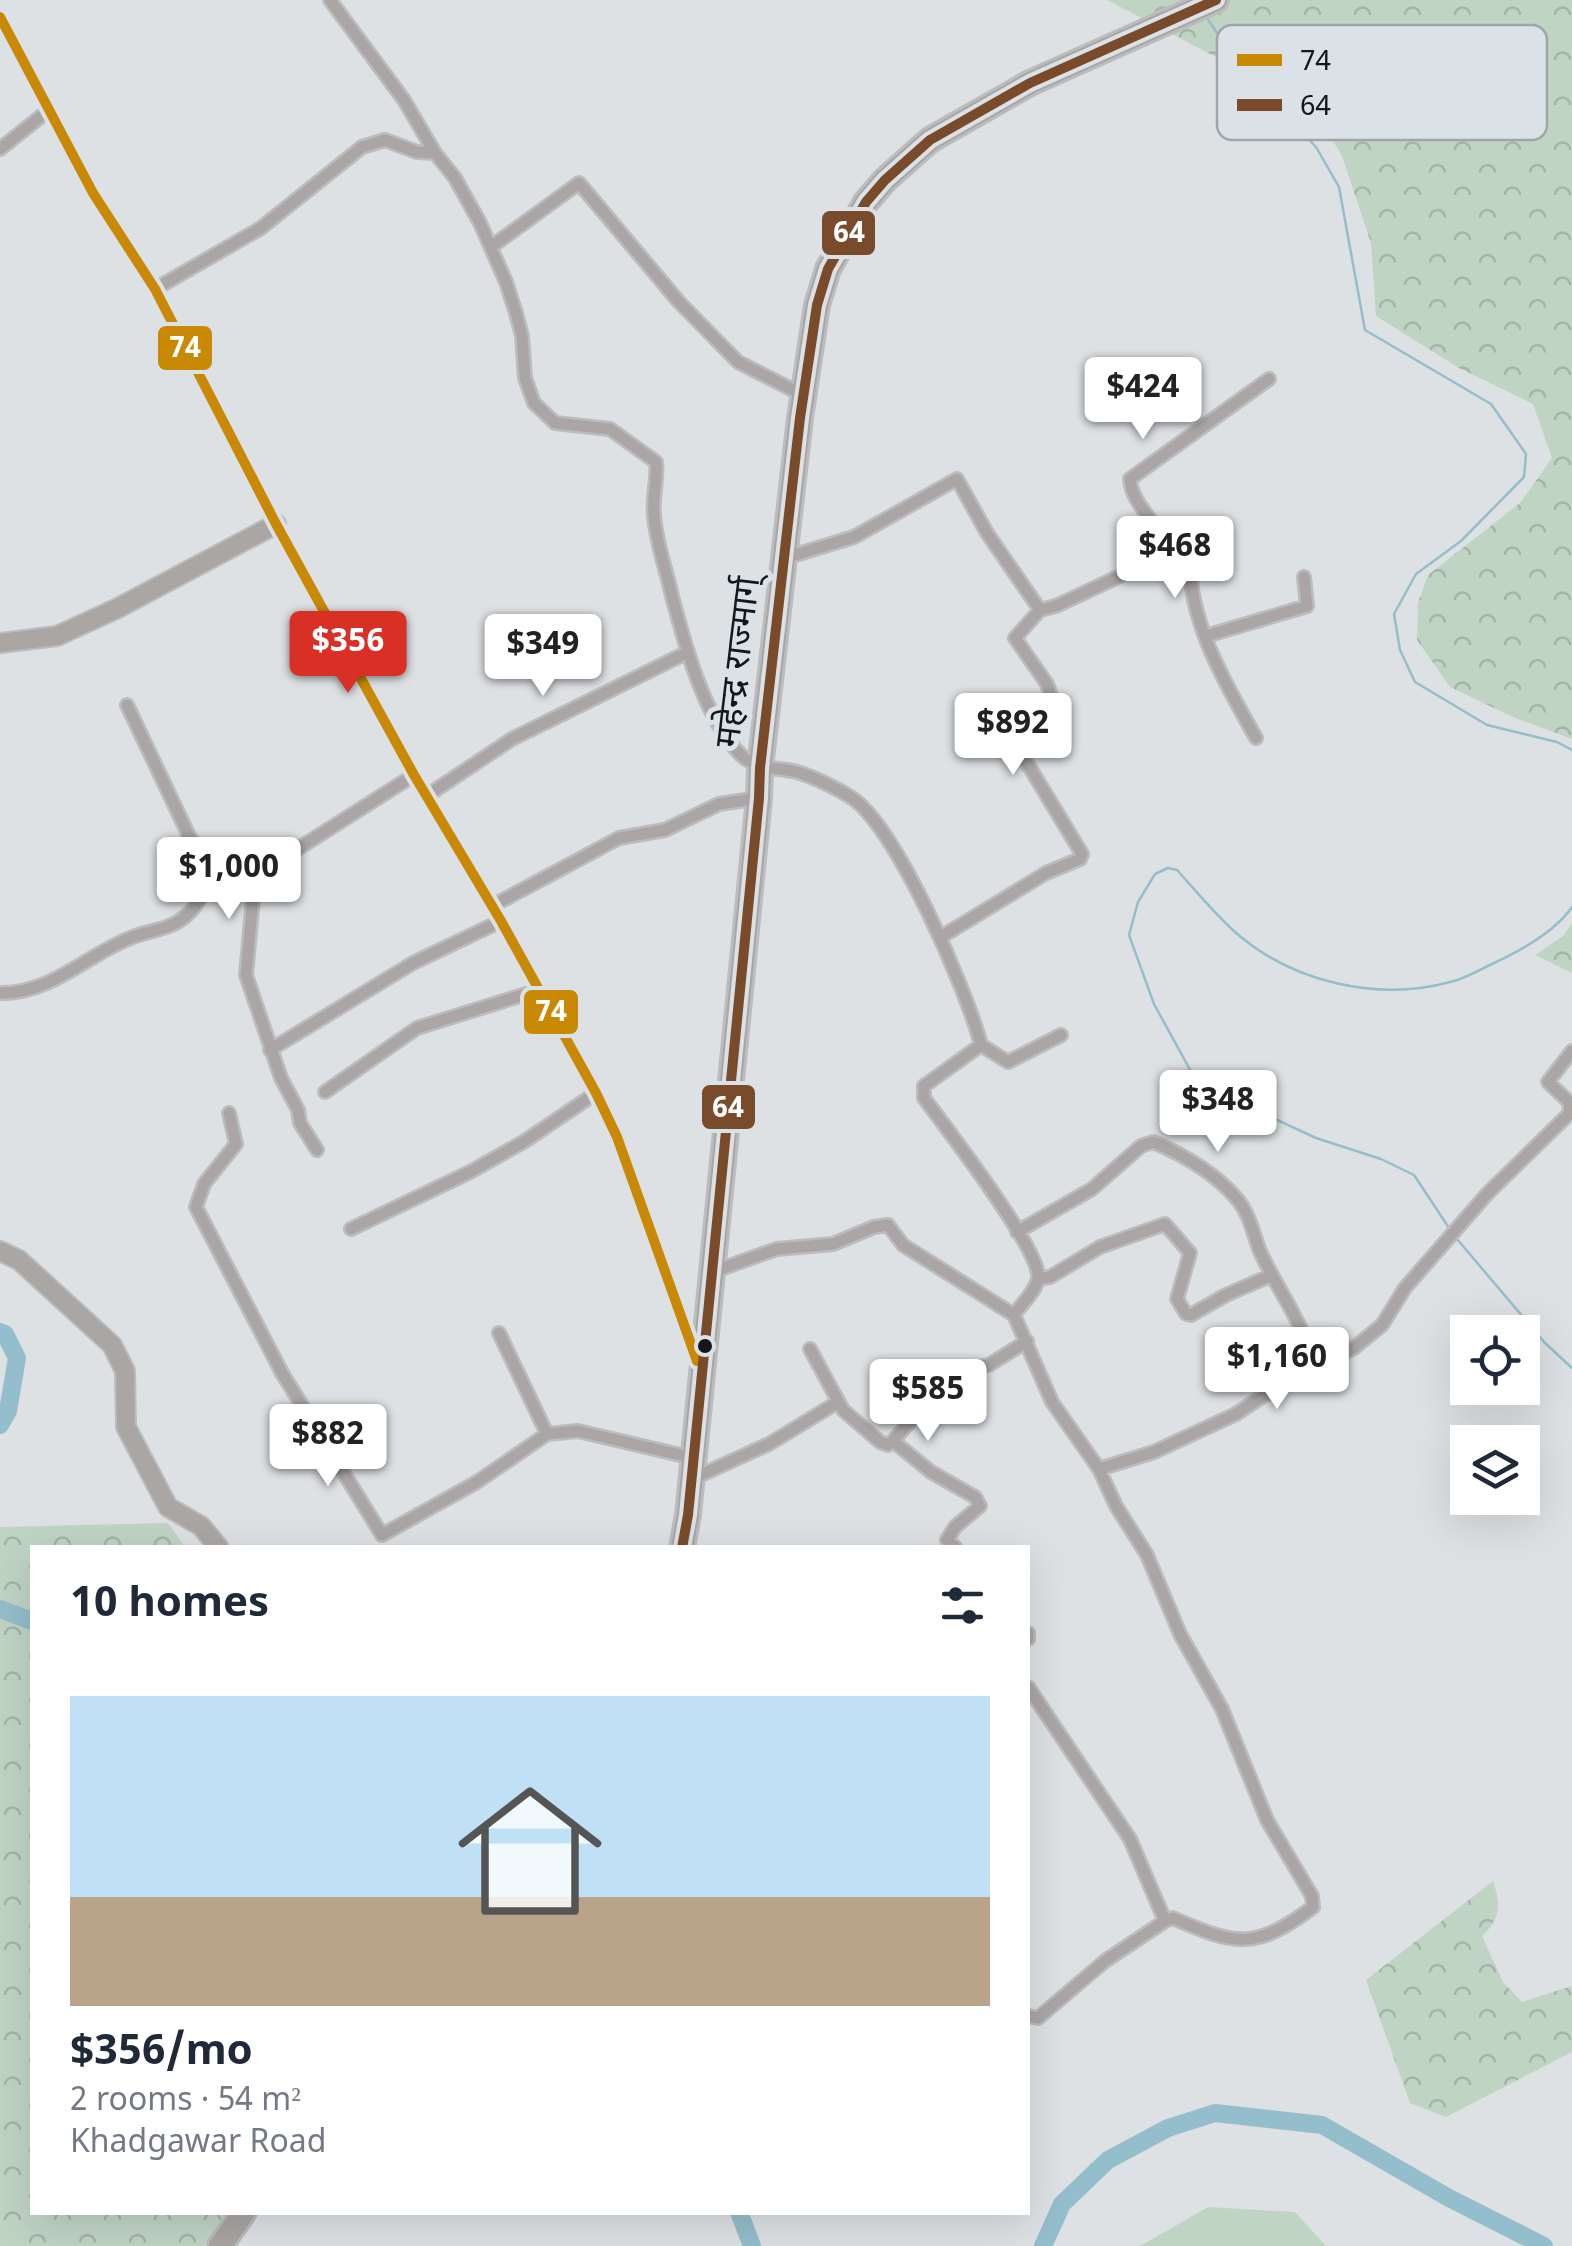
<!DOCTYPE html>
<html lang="en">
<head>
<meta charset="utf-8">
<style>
	body { margin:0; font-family:Georgia,"Noto Sans Devanagari",serif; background:#f2f2f3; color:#1f2937; height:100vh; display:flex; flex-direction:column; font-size:38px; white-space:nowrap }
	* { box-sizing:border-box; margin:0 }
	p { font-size:32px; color:#747a83 }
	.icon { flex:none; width:55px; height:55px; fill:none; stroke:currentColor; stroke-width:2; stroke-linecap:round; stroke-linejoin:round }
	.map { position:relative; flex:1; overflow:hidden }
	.drawer { position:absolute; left:30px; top:1545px; width:1000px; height:670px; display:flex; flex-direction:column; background:#fff; border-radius:0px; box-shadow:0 10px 40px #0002 }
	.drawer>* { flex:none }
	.tools { position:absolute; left:1450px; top:1315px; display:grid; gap:20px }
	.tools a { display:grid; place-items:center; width:90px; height:90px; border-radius:0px; background:#fff; box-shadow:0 10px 40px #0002; font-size:50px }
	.price { position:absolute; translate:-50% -85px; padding:0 22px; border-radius:10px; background:#fff; color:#222; font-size:32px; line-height:65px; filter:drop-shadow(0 2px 5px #0008) }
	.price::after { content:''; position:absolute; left:50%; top:60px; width:30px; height:22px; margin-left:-15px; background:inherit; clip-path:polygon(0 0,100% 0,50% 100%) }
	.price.current { background:#d93025; color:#fff }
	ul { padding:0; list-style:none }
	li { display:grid; align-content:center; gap:20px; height:530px; padding:0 40px }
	li span { display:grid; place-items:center; height:310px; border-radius:0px; color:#555 }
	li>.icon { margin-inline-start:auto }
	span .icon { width:180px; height:180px; fill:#fffc; stroke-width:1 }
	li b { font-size:42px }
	h2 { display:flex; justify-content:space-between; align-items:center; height:120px; padding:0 40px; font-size:42px }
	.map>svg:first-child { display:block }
	.forest { fill:url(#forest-crowns) }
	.garden { fill:#c0d4c4 }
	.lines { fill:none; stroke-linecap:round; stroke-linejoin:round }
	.stream { stroke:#94becb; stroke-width:2.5 }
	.river { stroke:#94becb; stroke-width:18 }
	.street-casing { stroke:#babcbe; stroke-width:16 }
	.secondary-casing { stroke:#babcbe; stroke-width:22 }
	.highway-casing { stroke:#babcbe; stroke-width:28 }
	.street { stroke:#aba6a5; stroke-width:11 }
	.secondary { stroke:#aaa6a4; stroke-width:18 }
	.highway { stroke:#a8a5a3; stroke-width:22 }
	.bus-1-casing { stroke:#dbe2e7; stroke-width:18 }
	.bus-2-casing { stroke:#dbe2e7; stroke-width:18 }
	.bus-1 { stroke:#ca8905; stroke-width:10 }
	.bus-2 { stroke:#7a4b2a; stroke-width:10 }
	.bus-dot { fill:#141618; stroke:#dbe2e7; stroke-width:4 }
	.labels { text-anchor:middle; stroke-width:10; stroke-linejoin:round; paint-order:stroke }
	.street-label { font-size:35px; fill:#141618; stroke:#dbe2e7 }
	.key { fill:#dbe2e7; stroke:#9fa5a9; stroke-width:2.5 }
	.key-label { font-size:28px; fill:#141618 }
	.line-badge { stroke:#dbe2e7; stroke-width:4 }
	.badge-label { font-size:28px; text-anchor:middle; font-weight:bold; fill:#fff }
</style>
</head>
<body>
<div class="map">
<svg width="1572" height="2246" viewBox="0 0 1572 2246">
	<defs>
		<pattern id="forest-crowns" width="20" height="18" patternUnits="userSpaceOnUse" patternTransform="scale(2.5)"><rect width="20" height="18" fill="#c0d4c4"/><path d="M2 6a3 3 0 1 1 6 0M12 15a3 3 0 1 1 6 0" fill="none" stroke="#a4b5a8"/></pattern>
	</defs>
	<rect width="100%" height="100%" fill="#dee1e4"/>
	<!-- forest -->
	<path class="forest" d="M1107,0h465v739l-57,-21 -65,-31 -33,-47 1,-37 10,-28 92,-72 32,-45 -19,-54 -74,-36 -83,-52 -5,-73 -29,-87 -29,-48z
		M1572,923v50l-37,-18 28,-19z
		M168,1523l17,24 -153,1v664l196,1 -23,33h-205v-719z
		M1493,1881c8,24 8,37 -11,55l21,46 19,20 50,-16v66l-126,65 -36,-14 -44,-123z"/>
	<!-- garden -->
	<path class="garden" d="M1208,2207l87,5 31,34h-186z"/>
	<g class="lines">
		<!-- stream -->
		<path class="stream" d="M1207,18l26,39 83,90 23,40 26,143 126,74 35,50 -2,23 -63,64 -45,33 -22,40 6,36 15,32 72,43 70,17 15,8
			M1449,1228l-35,-53 -33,-16 -65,-21 -97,-45 -25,-16 -40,-73 -25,-69 9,-33 17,-28 13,-6 9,2c19,21 37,43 58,62 57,50 142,70 215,50 14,-3 29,-12 42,-18 28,-13 63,-32 80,-57
			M1457,1239l88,104 27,25"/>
		<!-- river -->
		<path class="river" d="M0,1332l5,2 12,24 -9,53 -8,14
			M0,1609l32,12
			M739,2212l13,34
			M1043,2246l19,-42 46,-44 60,-32 47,-15 107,12 127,73 95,48"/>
		<defs>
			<path id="street" d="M330,0l74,100 31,53 20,25 25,45 26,59 10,31 6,23 3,42 9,25 21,20 55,6 46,33c2,18 -4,35 -2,53 2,28 12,54 18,81 13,49 32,122 69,159 18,17 35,11 56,17 17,5 41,17 55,26 45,30 115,193 129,247l-57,41v12c23,31 112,146 114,177 1,14 -17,29 -24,40l38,87 47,67 17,37 31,49 33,79 42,75 45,111 45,76 1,11c-57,43 -77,39 -140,11l-8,3 -60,40 -67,57 -10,-2
				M0,17l93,176 62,96 121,235 138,251 87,146 95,172 21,44 81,228
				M0,149l49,-39
				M491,247l88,-64 100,119 59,60 65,33
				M155,289l106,-61 101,-81 23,-7 32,12 18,1
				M1167,554c-4,-30 -35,-46 -37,-75l139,-100
				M785,558l69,-21 103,-58 30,54 53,77
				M1206,636l101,-30 -3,-29
				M127,705l63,133 26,29 39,9
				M428,795l84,-56 174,-86
				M492,906l127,-68 46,-8 54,-26 40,-6
				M941,937l105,-64 34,-14 2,-5 -70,-116 7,-11 35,-23 -7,-20 -32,-46 25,-28 16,-4 111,-52 15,-6 8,4c-4,66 35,131 66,186
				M0,993c52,1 87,-39 133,-56 21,-8 39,-7 56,-24 12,-11 19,-32 27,-46
				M981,1045l27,17 53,-27
				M270,1050l143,-87 88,-42
				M325,1092l92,-64 122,-38
				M229,1113l7,31 -32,40 -8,23 86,166 100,162 95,-53 70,-48 31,-3 115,27
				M317,1150l-17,-27 -2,-13 -17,-32 -35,-103 9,-99 159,-101
				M351,1229l119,-57 55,-31 71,-48
				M1017,1232l75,-43 49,-43 12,-4c31,13 62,31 84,57 12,14 16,33 22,50 17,40 49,78 54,121
				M712,1272l65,-23 56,-5 41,-17 14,-2 15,20 111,70
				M1038,1279l12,-2 50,-30 65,-23 25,29 -13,46 9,15 5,1 35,-20 46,-20
				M499,1333l48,101
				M810,1349l33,61 37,32 8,3 5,-4
				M1099,1469l55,-17 82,-38 27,-18 91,-48 28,-23 23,-37 82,-94 83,-81 -1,-11 -21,-20 24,-31
				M692,1479l77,-35 69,-42
				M956,1548l-9,-8 8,-13 25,-21 -5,-9 -44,-25 -38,-31 54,-62 15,-9 27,-5 38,-24
				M1028,1633v6
				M1028,1687l102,152 35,82"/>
			<path id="secondary" d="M0,643l57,-7 61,-28 158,-84
				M0,1251l19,9 93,85 13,26 1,56 42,80 33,19 18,22"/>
			<path id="highway" d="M682,1548l6,-33 71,-717 1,-30 40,-350 17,-113 11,-36 38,-67 19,-22 45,-40 100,-57 186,-83
				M220,2246l24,-34"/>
		</defs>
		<!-- street casing -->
		<use href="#street" class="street-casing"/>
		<!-- secondary casing -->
		<use href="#secondary" class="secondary-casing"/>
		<!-- highway casing -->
		<use href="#highway" class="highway-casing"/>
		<!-- street -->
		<use href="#street" class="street"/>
		<!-- secondary -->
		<use href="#secondary" class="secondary"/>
		<!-- highway -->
		<use href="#highway" class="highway"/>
		<defs>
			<path id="bus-1" d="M0,17l93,176 62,96 121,235 138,251 87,146 95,172 21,44 80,224"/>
			<path id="bus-2" d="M682,1548l6,-33 71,-717 1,-30 40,-350 17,-113 11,-36 38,-67 19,-22 45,-40 100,-57 186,-83"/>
		</defs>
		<!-- bus-1 casing -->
		<use href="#bus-1" class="bus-1-casing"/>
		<!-- bus-2 casing -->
		<use href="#bus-2" class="bus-2-casing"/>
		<!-- bus-1 -->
		<use href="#bus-1" class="bus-1"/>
		<!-- bus-2 -->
		<use href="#bus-2" class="bus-2"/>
	</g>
	<!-- markers -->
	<circle class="bus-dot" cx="705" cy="1346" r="9"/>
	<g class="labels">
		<!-- street labels -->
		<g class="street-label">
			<text transform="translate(737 662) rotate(-83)" y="12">महेन्द्र राज्मार्ग्</text>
		</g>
	</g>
	<!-- legend -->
	<rect x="1217" y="25" width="330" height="115" rx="15" class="key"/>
	<rect x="1237" y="54" width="45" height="12" fill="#ca8905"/>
	<rect x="1237" y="99" width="45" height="12" fill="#7a4b2a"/>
	<g class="key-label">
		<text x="1300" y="70">74</text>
		<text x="1300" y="115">64</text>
	</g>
	<g class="line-badge">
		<rect x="820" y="209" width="57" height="48" rx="10" fill="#7a4b2a"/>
		<rect x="156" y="324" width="58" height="48" rx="10" fill="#ca8905"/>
		<rect x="522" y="988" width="58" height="48" rx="10" fill="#ca8905"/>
		<rect x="700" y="1083" width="57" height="48" rx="10" fill="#7a4b2a"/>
	</g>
	<g class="badge-label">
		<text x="849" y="242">64</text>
		<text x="185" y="357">74</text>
		<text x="551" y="1021">74</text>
		<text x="728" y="1117">64</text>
	</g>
</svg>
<div class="tools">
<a><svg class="icon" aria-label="locate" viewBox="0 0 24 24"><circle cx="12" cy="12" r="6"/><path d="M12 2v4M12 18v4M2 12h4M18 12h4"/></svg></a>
<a><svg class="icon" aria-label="layers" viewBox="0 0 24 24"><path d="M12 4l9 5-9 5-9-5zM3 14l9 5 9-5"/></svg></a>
</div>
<b class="price" style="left:1143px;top:442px">$424</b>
<b class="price" style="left:1175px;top:601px">$468</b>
<b class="price current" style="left:348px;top:696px">$356</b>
<b class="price" style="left:543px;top:699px">$349</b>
<b class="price" style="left:1013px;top:778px">$892</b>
<b class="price" style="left:229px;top:922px">$1,000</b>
<b class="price" style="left:1218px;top:1155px">$348</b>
<b class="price" style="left:1277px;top:1412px">$1,160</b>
<b class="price" style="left:928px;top:1444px">$585</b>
<b class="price" style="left:328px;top:1489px">$882</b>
<section class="drawer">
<h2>10 homes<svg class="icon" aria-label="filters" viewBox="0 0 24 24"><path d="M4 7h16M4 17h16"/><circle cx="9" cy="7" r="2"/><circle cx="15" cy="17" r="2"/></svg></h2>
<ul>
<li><span style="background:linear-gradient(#bfe0f5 65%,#b9a48a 0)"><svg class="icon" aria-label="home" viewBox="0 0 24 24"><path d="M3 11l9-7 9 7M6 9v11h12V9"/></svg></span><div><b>$356/mo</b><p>2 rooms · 54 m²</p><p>Khadgawar Road</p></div></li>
</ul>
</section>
</div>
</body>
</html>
